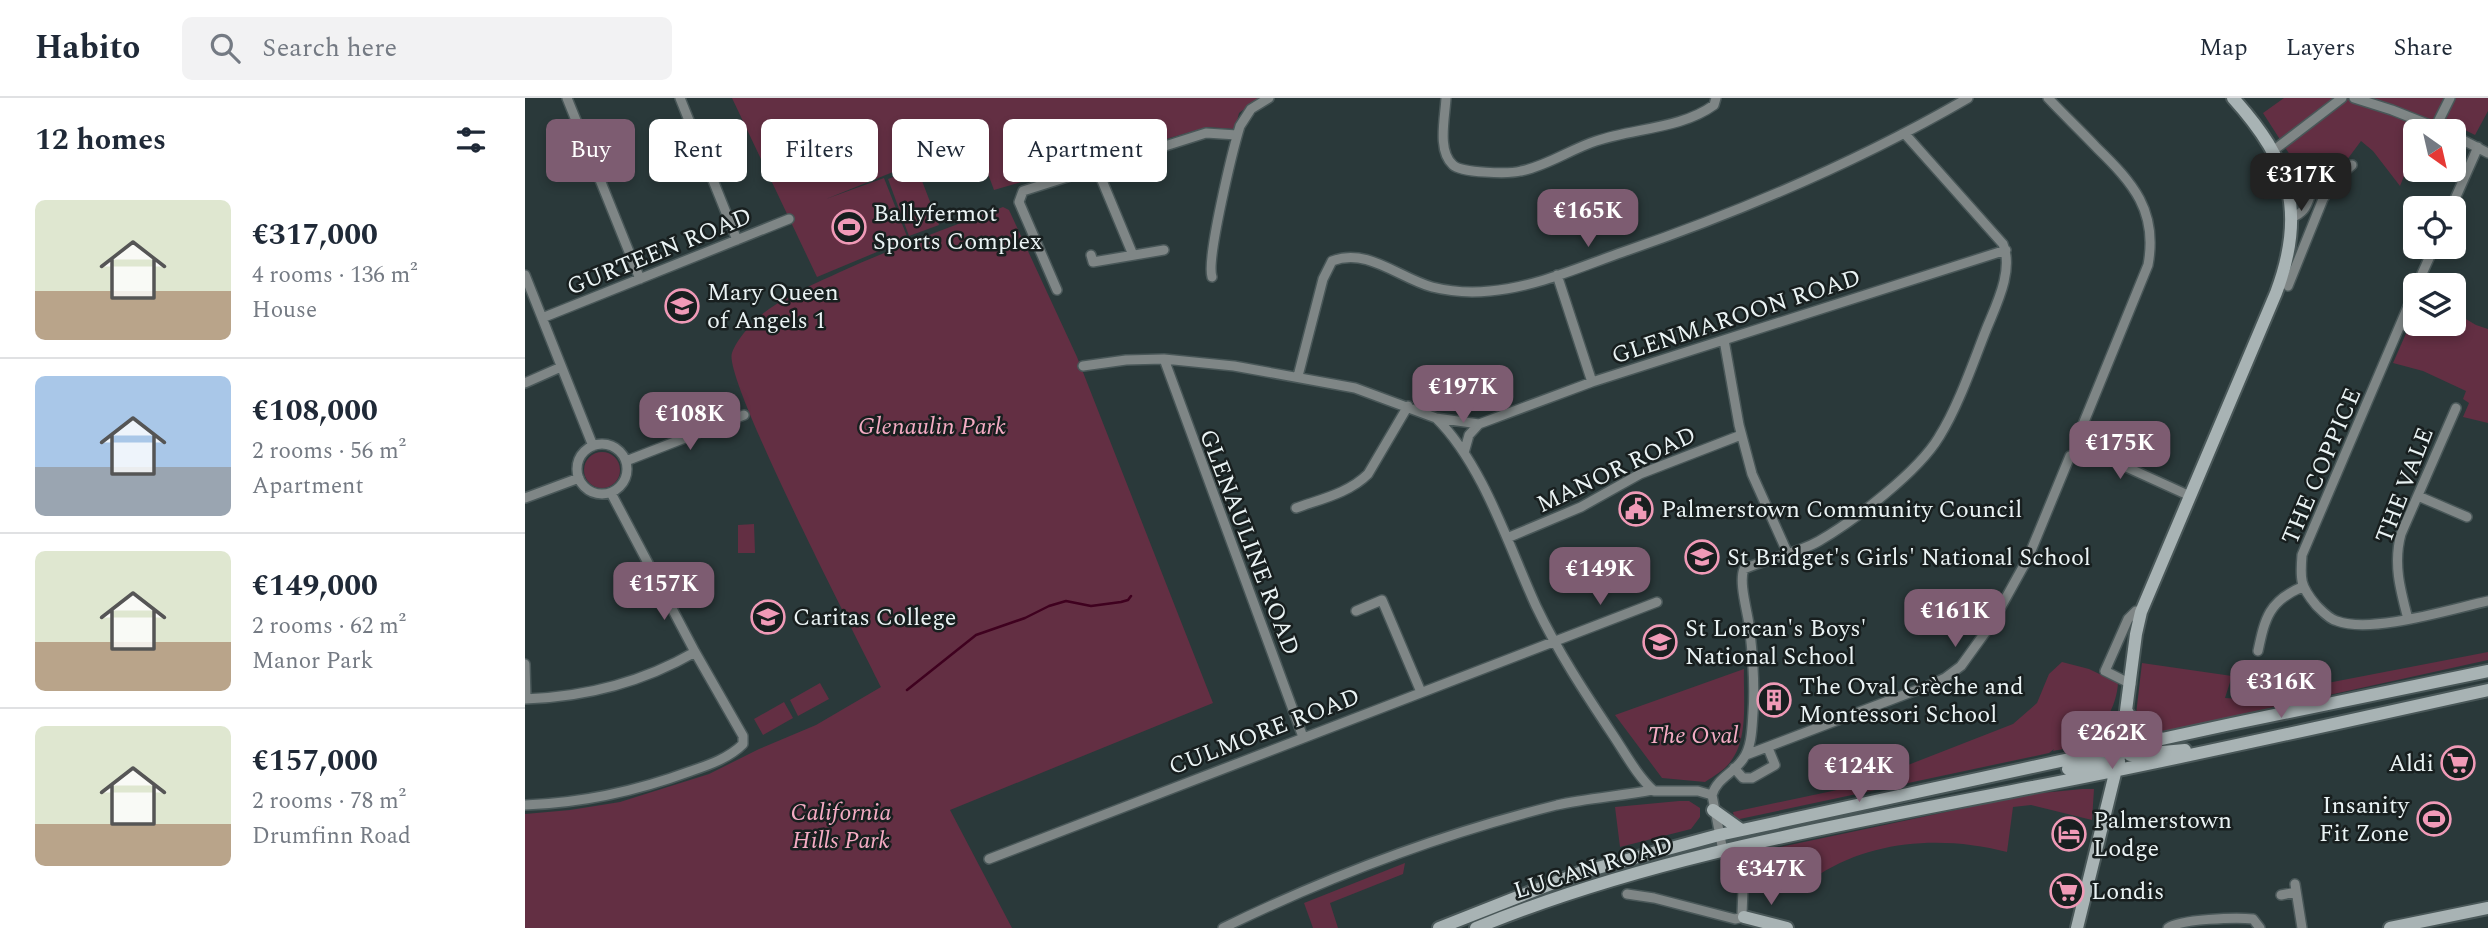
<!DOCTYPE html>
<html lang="en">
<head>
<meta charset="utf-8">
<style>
	body { margin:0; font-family:Spectral,serif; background:#f2f2f3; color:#1f2937; height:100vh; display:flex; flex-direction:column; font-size:26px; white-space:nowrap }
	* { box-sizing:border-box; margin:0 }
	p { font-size:23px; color:#747a83 }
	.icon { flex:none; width:38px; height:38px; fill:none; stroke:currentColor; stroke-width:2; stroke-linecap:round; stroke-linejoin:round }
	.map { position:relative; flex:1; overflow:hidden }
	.details { display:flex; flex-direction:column; background:#fff; width:525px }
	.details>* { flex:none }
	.hud { position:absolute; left:21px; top:21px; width:665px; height:63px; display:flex; gap:14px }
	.needle { width:46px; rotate:146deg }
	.controls { position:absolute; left:1878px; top:21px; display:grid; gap:14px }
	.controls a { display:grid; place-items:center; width:63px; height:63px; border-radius:10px; background:#fff; box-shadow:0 4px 10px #0003; font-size:35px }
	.price { position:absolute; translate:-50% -60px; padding:0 16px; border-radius:14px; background:#7d5c71; color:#fff; font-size:23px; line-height:46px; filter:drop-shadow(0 2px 4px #0008) }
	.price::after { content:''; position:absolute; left:50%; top:42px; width:21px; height:16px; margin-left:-10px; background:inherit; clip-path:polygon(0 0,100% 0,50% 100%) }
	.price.active { background:#222; color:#fff }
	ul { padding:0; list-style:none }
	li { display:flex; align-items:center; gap:21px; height:175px; padding:0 35px }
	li+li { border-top:2px solid #e0e1e3 }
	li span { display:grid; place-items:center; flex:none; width:196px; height:140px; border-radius:10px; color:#555 }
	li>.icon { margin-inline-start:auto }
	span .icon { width:84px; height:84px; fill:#fffc; stroke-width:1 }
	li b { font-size:30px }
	h2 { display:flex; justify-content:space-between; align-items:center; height:84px; padding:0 35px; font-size:30px }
	.tag { padding:0 24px; border-radius:10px; background:#fff; box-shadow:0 4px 10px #0003; font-size:24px; line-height:63px }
	.tag.active { background:#7d5c71; color:#fff }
	header { display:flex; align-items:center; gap:42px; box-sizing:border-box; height:98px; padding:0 35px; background:#fff; border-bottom:2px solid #e0e1e3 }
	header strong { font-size:33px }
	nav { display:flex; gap:38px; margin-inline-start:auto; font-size:24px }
	.search { width:490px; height:63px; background:#f2f2f3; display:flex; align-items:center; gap:18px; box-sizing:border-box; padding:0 24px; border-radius:10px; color:#747a83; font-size:26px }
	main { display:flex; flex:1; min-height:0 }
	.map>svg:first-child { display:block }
	.green { fill:#632f43 }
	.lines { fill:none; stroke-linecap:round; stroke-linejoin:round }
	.stream { stroke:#3f011f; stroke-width:2.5 }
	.street-casing { stroke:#495758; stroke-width:12 }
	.secondary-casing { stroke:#495758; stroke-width:16 }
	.street { stroke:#7f8686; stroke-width:9 }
	.secondary { stroke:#a8b3b4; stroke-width:12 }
	.labels { text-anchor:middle; stroke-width:5; stroke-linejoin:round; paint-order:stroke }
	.poi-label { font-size:24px; fill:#eaf3f4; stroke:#181f1f; text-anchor:start }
	.street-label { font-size:24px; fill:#eaf3f4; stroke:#181f1f }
	.park-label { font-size:24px; font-style:italic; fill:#f5acc4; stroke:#181f1f }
</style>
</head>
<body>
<header>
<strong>Habito</strong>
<div class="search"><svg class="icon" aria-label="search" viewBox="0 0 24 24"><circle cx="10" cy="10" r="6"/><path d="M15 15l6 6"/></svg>Search here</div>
<nav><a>Map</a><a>Layers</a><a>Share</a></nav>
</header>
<main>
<section class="details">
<h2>12 homes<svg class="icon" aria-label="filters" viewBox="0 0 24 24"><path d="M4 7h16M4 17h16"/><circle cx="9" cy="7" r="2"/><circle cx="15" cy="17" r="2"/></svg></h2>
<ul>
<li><span style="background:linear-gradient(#dfe7d0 65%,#b9a48a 0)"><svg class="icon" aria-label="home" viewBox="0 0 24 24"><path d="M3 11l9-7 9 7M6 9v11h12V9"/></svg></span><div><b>€317,000</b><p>4 rooms · 136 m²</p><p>House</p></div></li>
<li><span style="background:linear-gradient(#a9c7e8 65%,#9aa5b1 0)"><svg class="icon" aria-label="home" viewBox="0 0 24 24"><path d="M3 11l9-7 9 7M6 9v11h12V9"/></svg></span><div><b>€108,000</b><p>2 rooms · 56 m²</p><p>Apartment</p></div></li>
<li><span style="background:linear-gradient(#dfe7d0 65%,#b9a48a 0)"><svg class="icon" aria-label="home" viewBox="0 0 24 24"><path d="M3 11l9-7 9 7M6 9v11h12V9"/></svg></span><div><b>€149,000</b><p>2 rooms · 62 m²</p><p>Manor Park</p></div></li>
<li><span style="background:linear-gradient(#dfe7d0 70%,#b9a48a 0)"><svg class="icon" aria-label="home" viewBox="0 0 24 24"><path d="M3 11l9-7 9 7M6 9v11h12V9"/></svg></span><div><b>€157,000</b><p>2 rooms · 78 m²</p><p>Drumfinn Road</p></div></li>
</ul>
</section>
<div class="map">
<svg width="1963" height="830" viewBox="0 0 1963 830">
	<rect width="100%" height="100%" fill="#2a393a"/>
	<!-- green -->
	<path class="green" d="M207,0h527l-20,15 -4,16 -28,-2 -213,63 -19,-51 -149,60 58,-21 24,61 -91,38z
		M1759,0h204v13l-13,24 -30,-15 -21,11h-9v18l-15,37 -27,-35 -12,-10 -38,51 -33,-37 -27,-42z
		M392,70l22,57 -30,11 -21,-57z
		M478,109l6,3 68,147 136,346 -263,107 62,118h-487v-114l45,-4 50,-8 89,-28 50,-25 57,-24 65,-38c-21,-43 -159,-309 -149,-334 5,-15 25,-36 37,-44 22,-15 47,-26 71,-37 53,-24 108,-44 163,-65z
		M1929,214l22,13 12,4v94l-25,-6 6,-14 -6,-4 3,-8 -43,-20 -30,-8 22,-50v11h38z
		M59 372a18 18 0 1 1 36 0a18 18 0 1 1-36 0Z
		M229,426l1,29h-17v-28z
		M1963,554v8l-332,73 -12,-1 -9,-9 7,-60 90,13 -7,22 19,1z
		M1537,564l27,7 29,14c-1,22 -16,51 -37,61 -8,4 -19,5 -28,7l1,-2 -5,4 -314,67 -2,-8 104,-22 53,-18 123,-48 24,-21 12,-29z
		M1219,571c-1,28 5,69 -13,92 -6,9 -17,15 -26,21l-43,-4 -47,-63z
		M295,585l9,16 -31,17 -8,-16z
		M259,604l9,16 -30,17 -9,-16z
		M1557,691h12l-2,31 -61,-15 -18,2 -6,45c-61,-16 -132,-13 -187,22l-9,-23 -29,5 -39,12 -3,-10 2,-3 289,-61z
		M1154,703h10l11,7v9l-9,12 -71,18 -5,-40z
		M880,765l-2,11 -73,29 8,25h-25l-9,-25z"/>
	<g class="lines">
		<!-- stream -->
		<path class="stream" d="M382,592l69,-55 49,-17 24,-12 17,-5 25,5 30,-4 7,-2 3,-4"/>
		<defs>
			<path id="street" d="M42,0l73,181
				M155,0l57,142
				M921,0c-1,20 -9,53 7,67 8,8 56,9 68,6 26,-5 50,-22 75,-30 38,-13 85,-12 118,-36l2,-7
				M1523,0c16,17 33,33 49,50 36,35 61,63 51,117l-71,174 3,7 110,50
				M1829,0l38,12 53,21
				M1911,28l14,-28
				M1928,37l35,18
				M1749,52l68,-52
				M571,68l37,89
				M1760,80l13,3 12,15c-4,12 -7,17 -19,22
				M1926,110l27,-61
				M566,157l2,7 71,-12
				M0,177l68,171
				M1032,177l35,107
				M687,179c-6,-18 21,-128 28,-151l11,-17 18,-11
				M1892,187l17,-38
				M1763,188l35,-87 13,-20 16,-14
				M532,192l-38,-88 4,-11 183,-58 31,2
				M1890,192l-113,265c-2,24 -2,31 14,50 6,6 13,14 21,16 35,13 114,-12 151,-20
				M17,220l247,-99
				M1199,242l15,85 13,49 36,80
				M639,261l139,378
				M558,268l43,-6 38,-1 70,7 121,22 81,30 43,6 113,-42 414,-132
				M773,278l25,-97 9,-18c35,-14 67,17 100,26 20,5 38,6 58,4 46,-4 90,-24 133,-39 119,-41 235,-90 345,-154
				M0,285l36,-16
				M911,320c47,46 73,129 100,188 22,46 49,87 77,129 12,18 25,42 41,56h44l14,4c5,-17 22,-22 31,-36 9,-12 9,-32 10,-46 2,-27 0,-54 -3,-81 -1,-16 -12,-49 -6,-63 25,-11 52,-15 75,-28 36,-21 99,-69 120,-104 19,-30 34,-74 47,-107 10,-25 28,-59 17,-86l-98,-110
				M52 371a25 25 0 1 1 50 0a25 25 0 1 1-50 0Z
				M939,355l5,-18 10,-11
				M101,363l118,-46
				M1893,398l49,21
				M0,400l54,-20
				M771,410c25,-9 53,-15 72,-34l40,-68
				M982,440l74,-31 59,-33 101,-39
				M831,513l26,-11 39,92
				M1883,521c-8,-30 -15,-56 -7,-85l55,-126
				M1733,553c7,-33 11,-50 44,-64
				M0,566l1,35
				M1606,586l-26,-13 23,-52 8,-8 5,1
				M0,601c60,-2 118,-17 170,-47
				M1221,657l184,-70 15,-7 16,-12 31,-43 36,-65 42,-102
				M1209,670l9,10h9l23,-13 -7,-17
				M0,707c57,-2 112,-14 166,-34 18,-6 38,-13 52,-27v-8l-48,-84 -84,-159
				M464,761l668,-257
				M1770,786l7,44
				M1102,796l27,4 81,21 9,-2 -2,-3 1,-25 -9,-29 -11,-9 -11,-56
				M1756,797l15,-3
				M698,830c107,-52 218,-94 334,-123 31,-7 64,-9 95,-15
				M1643,830c12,-9 69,-11 85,-9l7,9"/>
			<path id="secondary" d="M1603,615c6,15 14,24 32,25
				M1605,657l55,-5
				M1543,671l51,-8
				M1188,712l28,20
				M1219,819l43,11
				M914,830l140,-55 140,-38 512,-111 257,-53
				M951,830c177,-73 370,-104 557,-141 152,-29 303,-64 455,-97
				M1552,830l44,-179 15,-115 5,-22 135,-319c31,-82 14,-132 -43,-195
				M1865,830l98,-20"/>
		</defs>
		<!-- street casing -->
		<use href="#street" class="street-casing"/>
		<!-- secondary casing -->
		<use href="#secondary" class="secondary-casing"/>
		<!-- street -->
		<use href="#street" class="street"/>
		<!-- secondary -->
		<use href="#secondary" class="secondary"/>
	</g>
	<!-- icons -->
	<defs>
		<symbol id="stadium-ring" viewBox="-11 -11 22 22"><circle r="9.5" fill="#181f1f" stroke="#f09ab7" stroke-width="1.5"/><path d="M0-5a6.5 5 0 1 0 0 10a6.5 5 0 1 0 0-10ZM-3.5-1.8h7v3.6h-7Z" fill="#f09ab7"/></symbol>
		<symbol id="school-ring" viewBox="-11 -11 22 22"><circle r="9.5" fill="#181f1f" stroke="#f09ab7" stroke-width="1.5"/><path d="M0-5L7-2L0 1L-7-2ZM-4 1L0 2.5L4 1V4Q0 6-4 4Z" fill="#f09ab7"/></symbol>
		<symbol id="civic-ring" viewBox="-11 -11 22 22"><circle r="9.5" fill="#181f1f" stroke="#f09ab7" stroke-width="1.5"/><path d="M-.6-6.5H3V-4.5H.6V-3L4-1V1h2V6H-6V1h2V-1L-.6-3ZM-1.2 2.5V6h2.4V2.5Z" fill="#f09ab7"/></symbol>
		<symbol id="building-ring" viewBox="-11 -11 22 22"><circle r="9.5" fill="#181f1f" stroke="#f09ab7" stroke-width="1.5"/><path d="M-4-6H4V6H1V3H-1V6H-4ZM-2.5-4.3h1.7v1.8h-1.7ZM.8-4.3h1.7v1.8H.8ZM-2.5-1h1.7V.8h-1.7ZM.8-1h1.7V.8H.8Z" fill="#f09ab7"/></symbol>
		<symbol id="supermarket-ring" viewBox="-11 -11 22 22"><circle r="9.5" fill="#181f1f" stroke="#f09ab7" stroke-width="1.5"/><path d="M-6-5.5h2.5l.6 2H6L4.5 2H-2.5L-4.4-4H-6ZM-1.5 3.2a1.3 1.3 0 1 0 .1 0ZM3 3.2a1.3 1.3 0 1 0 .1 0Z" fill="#f09ab7"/></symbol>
		<symbol id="hotel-ring" viewBox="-11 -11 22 22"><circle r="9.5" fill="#181f1f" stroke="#f09ab7" stroke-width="1.5"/><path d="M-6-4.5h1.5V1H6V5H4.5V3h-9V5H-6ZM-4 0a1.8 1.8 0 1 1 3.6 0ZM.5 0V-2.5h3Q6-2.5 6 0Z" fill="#f09ab7"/></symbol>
	</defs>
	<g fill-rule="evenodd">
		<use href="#stadium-ring" x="305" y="110" width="38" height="38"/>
		<use href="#school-ring" x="138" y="189" width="38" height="38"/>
		<use href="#civic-ring" x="1092" y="392" width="38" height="38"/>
		<use href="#school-ring" x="1158" y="440" width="38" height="38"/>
		<use href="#school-ring" x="224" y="500" width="38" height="38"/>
		<use href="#school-ring" x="1116" y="525" width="38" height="38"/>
		<use href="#building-ring" x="1230" y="583" width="38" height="38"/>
		<use href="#supermarket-ring" x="1914" y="646" width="38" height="38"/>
		<use href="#stadium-ring" x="1890" y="702" width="38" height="38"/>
		<use href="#hotel-ring" x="1525" y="717" width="38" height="38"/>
		<use href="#supermarket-ring" x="1523" y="774" width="38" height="38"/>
	</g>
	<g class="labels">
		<!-- poi labels -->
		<g class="poi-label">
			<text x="348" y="123">Ballyfermot<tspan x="348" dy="28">Sports Complex</tspan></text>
			<text x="182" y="202">Mary Queen<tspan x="182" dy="28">of Angels 1</tspan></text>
			<text x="1136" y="419">Palmerstown Community Council</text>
			<text x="1202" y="467">St Bridget's Girls' National School</text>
			<text x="268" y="527">Caritas College</text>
			<text x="1160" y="538">St Lorcan's Boys'<tspan x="1160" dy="28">National School</tspan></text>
			<text x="1274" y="596">The Oval Crèche and<tspan x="1274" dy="28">Montessori School</tspan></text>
			<text x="1909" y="673" text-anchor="end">Aldi</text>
			<text x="1884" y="715" text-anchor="end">Insanity<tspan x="1884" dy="28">Fit Zone</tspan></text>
			<text x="1568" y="730">Palmerstown<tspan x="1568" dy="28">Lodge</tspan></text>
			<text x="1566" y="801">Londis</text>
		</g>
		<!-- street labels -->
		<g class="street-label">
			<text transform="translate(134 153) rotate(-22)" y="8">GURTEEN ROAD</text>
			<text transform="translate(1211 218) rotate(-18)" y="8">GLENMAROON ROAD</text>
			<text transform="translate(1796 368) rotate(-67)" y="8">THE COPPICE</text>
			<text transform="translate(1091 371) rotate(-25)" y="8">MANOR ROAD</text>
			<text transform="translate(1879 387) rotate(-69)" y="8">THE VALE</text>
			<text transform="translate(725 444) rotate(69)" y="8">GLENAULINE ROAD</text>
			<text transform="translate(739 633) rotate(-21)" y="8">CULMORE ROAD</text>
			<text transform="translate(1068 769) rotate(-17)" y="8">LUCAN ROAD</text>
		</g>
		<!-- park labels -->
		<g class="park-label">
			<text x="407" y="336">Glenaulin Park</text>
			<text x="1168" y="645">The Oval</text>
			<text x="316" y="722">California<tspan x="316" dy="28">Hills Park</tspan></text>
		</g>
	</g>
</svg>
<div class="controls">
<a><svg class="needle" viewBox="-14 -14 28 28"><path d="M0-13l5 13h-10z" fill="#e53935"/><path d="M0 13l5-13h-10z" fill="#747a83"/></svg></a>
<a><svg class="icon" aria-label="locate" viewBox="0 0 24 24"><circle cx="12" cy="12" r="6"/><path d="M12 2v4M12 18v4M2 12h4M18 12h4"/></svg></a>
<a><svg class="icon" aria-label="layers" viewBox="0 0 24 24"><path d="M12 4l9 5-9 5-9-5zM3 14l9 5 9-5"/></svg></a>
</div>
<b class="price active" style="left:1776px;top:115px">€317K</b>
<b class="price" style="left:1063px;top:151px">€165K</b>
<b class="price" style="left:938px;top:327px">€197K</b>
<b class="price" style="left:165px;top:354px">€108K</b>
<b class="price" style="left:1595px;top:383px">€175K</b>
<b class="price" style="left:1075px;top:509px">€149K</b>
<b class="price" style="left:139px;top:524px">€157K</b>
<b class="price" style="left:1430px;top:551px">€161K</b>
<b class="price" style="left:1756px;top:622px">€316K</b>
<b class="price" style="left:1587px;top:673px">€262K</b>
<b class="price" style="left:1334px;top:706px">€124K</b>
<b class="price" style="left:1246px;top:809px">€347K</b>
<div class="hud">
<a class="tag active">Buy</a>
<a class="tag">Rent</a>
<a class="tag">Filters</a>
<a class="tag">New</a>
<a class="tag">Apartment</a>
</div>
</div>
</main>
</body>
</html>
